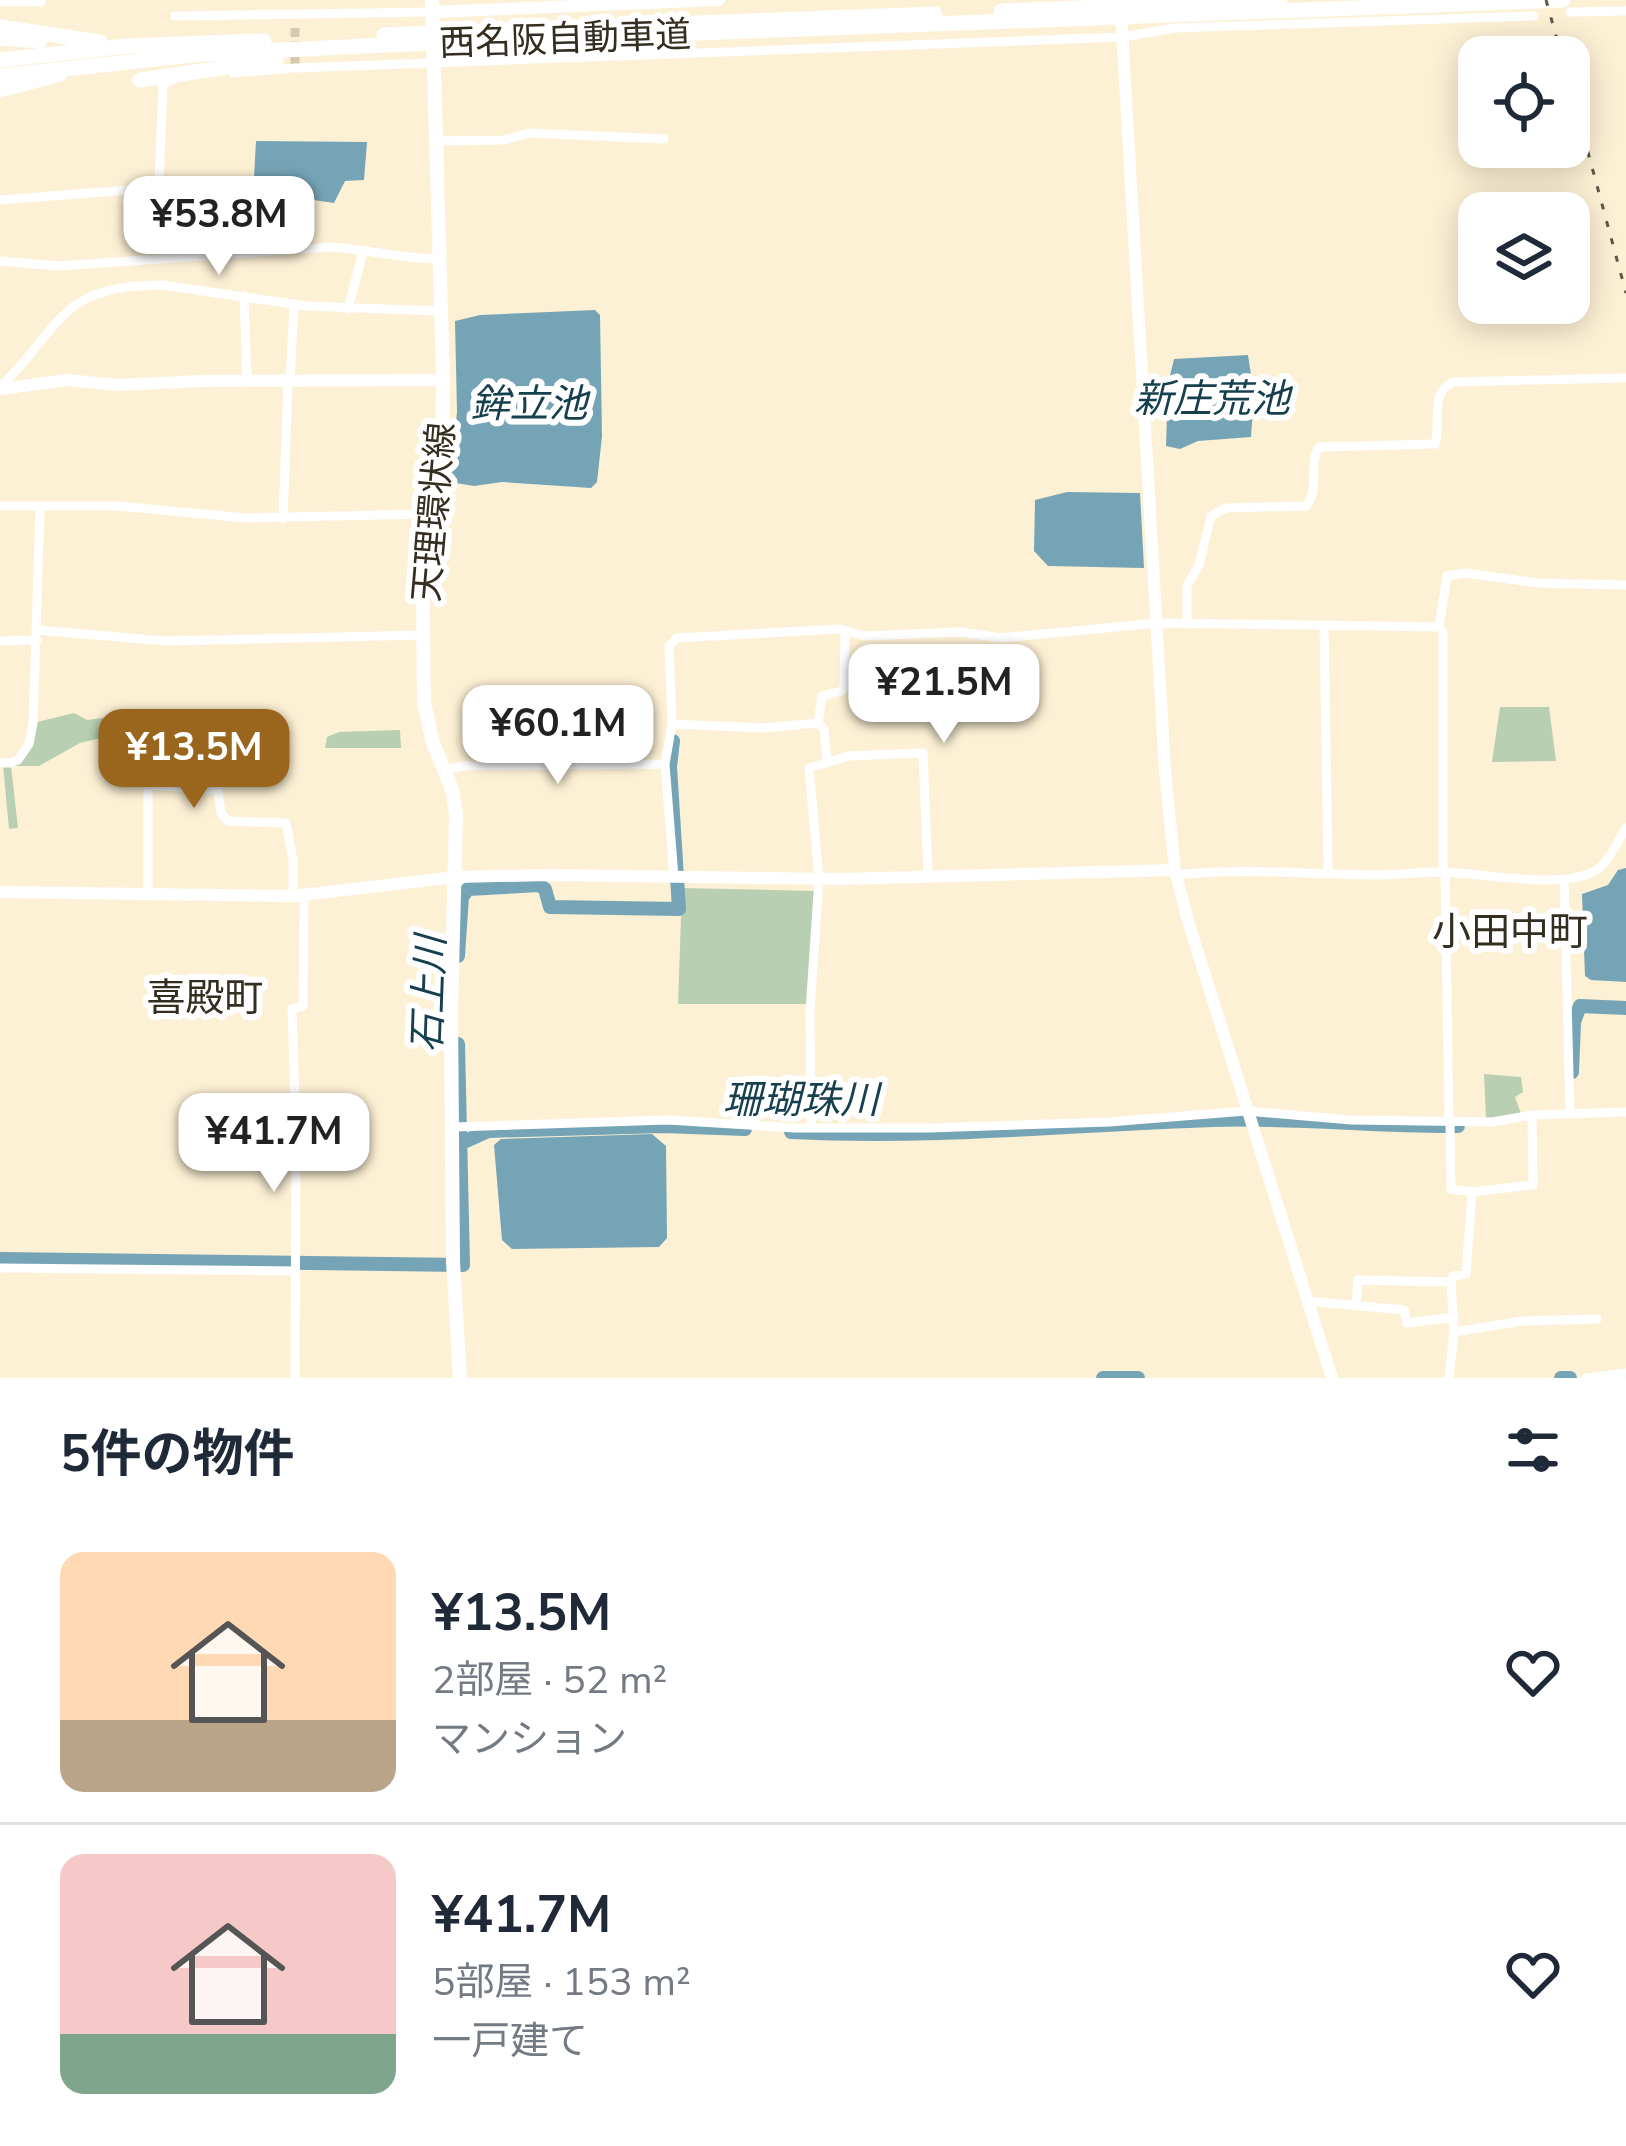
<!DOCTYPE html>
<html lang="ja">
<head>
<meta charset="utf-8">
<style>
	body { margin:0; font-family:"Nunito Sans","Noto Sans JP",sans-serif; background:#f2f2f3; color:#1f2937; height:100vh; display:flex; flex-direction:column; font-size:45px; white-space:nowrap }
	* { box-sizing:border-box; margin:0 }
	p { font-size:39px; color:#747a83 }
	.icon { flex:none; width:66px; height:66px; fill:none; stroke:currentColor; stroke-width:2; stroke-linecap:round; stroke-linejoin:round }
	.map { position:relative; height:1378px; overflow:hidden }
	.panel { display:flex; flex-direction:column; background:#fff; flex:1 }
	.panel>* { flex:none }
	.tools { position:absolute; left:1458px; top:36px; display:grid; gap:24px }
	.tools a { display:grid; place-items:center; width:132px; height:132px; border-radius:24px; background:#fff; box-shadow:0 6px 30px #0003; font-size:60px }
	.price { position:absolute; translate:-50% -102px; padding:0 27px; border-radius:24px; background:#fff; color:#222; font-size:39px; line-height:78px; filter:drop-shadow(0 3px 6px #0008) }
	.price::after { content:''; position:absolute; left:50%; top:72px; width:36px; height:27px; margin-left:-18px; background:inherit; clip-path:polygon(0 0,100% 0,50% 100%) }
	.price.active { background:#9a651c; color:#fff }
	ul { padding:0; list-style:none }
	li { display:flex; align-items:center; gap:36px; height:300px; padding:0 60px }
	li+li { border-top:3px solid #e0e1e3 }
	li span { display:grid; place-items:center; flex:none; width:336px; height:240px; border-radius:24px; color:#555 }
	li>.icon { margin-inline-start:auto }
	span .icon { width:144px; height:144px; fill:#fffc; stroke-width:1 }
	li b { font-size:51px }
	h2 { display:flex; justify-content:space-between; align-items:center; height:144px; padding:0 60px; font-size:51px }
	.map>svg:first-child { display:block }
	.green { fill:#b8cfb2 }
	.water { fill:#75a4b6 }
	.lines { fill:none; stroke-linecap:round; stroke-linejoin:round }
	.river { stroke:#75a4b6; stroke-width:14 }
	.street-tunnel { stroke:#d5cab1; stroke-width:9; stroke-dasharray:9 4.5; stroke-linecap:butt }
	.street { stroke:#fff; stroke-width:9 }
	.secondary { stroke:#fff; stroke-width:12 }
	.primary { stroke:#fff; stroke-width:14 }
	.highway { stroke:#fff; stroke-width:15 }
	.rail { stroke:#5f5848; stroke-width:3; stroke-dasharray:6 12; stroke-linecap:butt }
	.labels { text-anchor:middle; stroke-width:12; stroke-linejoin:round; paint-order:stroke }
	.street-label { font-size:36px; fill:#342e21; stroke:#fff }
	.water-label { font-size:39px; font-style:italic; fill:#17404f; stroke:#fff }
	.neighbourhood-label { font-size:39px; fill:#342e21; stroke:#fff }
</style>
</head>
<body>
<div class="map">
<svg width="1626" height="1378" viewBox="0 0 1626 1378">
	<rect width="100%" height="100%" fill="#fdf1d5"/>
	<!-- green -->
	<path class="green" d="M1500,707h49l7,54 -64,1z
		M74,713l13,7 37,-5 -2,18 -42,10 -41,23h-28l7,62 -9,1 -6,-64 16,-3 14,-39z
		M172,714l53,9 42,-6 -1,24 -109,-4v-19z
		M400,730l1,18h-76l2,-11 12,-5z
		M682,888l133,3 -5,113h-132z
		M1484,1074l37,3 2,15 -8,5 6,17 -35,5z"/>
	<!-- water -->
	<path class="water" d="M256,141l111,1 -3,38 -19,1 -11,22 -42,-6 -39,-1z
		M595,310l5,5 2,121 -5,46 -6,6 -89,-6 -28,4 -24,-4 7,-70 -2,-91 25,-6z
		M1248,355l6,39 -3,43 -53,4 -18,8 -14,-3 2,-62 6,-25z
		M1067,492l73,1 4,75 -96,-2 -14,-15 1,-51z
		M1626,868v114l-35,-2 -6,-4 -3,-82 26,-9 10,-15z
		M652,1134l14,12 1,92 -8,9 -147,2 -10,-9 -8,-95 7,-6z"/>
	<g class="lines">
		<!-- river -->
		<path class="river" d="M458,956l4,-59 6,-8 71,-4 6,4 5,18 129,2 -9,-142 3,-26
			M1572,1072l2,-50 6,-16 46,2
			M791,1132c141,7 281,-7 421,-12 82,-3 164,7 246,6
			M459,1144l29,-13 175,-5 82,3
			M0,1259l463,6 -5,-221
			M1103,1378h35
			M1561,1378h9"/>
		<!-- street-tunnel -->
		<path class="street-tunnel" d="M295,28v36"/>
		<!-- street -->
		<path class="street" d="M0,2h41
			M1570,12l56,-1
			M175,16l257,-4
			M233,73l63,-5 826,-31 53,-9 359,-12
			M435,141l69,-1 26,-7 134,6
			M0,200l154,-12 5,-5 4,-98 11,-6
			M0,261l58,5 273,-19c36,2 70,12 107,12
			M244,296l3,84
			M348,309l15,-57
			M290,381l4,-77
			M0,387c63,-60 57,-102 162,-102l144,21 133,5
			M0,506h117l129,12 181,-4
			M283,519l5,-138
			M1187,624v-38l12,-21 12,-49 15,-8 80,-2c14,-16 2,-41 13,-59l116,-3c7,-21 -7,-50 18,-62l173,-4
			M1324,626l4,247
			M37,630l128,11 258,-6
			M0,641l37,-1
			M672,724l91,4 55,-5
			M827,760l-3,-31 -6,-6 4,-27 20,-5 2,-6 1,-55
			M0,763h10l8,-3 11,-16 4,-21 7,-214
			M446,770l16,-4 203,-2
			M1443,872v-240l-4,-5 8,-51 19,-3 71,10 89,2
			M1445,872l4,250
			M1176,875c68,-8 136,0 205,0 18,0 37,-3 56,-3 43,0 117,18 156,0 15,-7 24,-30 33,-44
			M674,877l-9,-113 7,-40 -3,-78 8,-8 162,-9 26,7 95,-4 41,6 157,-15 281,4
			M1564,880l6,234
			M148,893v-105l4,-3 66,5 3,23 7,8 58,2 7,37v36
			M1450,1122l1,67 21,3 61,-7 -1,-70
			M453,1127l215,-7 127,8h134l180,-6 137,-11 105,9 141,2 40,-7 94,-3
			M811,1128l-1,-117 9,-132 -10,-111 40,-12 74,-3 5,123
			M0,1268l296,3
			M1307,1301l97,9 3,13 47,-6
			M1356,1304l2,-24 93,2 2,-6 13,-2 6,-82
			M1454,1332l68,-11 75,-2
			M295,1378l1,-246 -4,-123 11,-3 1,-111
			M1449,1378l5,-46 -3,-50
			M1586,1378l40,-5"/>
		<!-- secondary -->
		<path class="secondary" d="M432,12l287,-12
			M1121,13l44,758 10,99 13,51 144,457
			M0,389l67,-9 50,5 84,-4 242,-1
			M0,892l293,4 163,-19 94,-2 291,4 334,-9"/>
		<!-- primary -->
		<path class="primary" d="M432,0l11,380 -1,73 -20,98 2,152 9,40 20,49 3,23 -5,195 2,252 7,116"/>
		<!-- highway -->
		<path class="highway" d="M1001,11l279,-11
			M0,27l100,15
			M384,35l551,-21
			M0,38l40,3
			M0,60l127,-14 137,-5
			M0,76l202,-22 183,-9 1178,-45
			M140,80l136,-20
			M0,90l60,-16"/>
		<!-- rail -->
		<path class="rail" d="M1546,0l16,57
			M1569,82l57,211"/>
	</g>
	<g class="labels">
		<!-- street labels -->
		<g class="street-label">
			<text transform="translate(565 38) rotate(-2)" y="13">西名阪自動車道</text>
			<text transform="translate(433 512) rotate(-85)" y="13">天理環状線</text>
		</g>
		<!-- water labels -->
		<g class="water-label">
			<text x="1212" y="412">新庄荒池</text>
			<text x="529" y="417">鉾立池</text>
			<text transform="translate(428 994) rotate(-88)" y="14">石上川</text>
			<text x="801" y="1113">珊瑚珠川</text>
		</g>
		<!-- neighbourhood labels -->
		<g class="neighbourhood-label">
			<text x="1510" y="945">小田中町</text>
			<text x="205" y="1011">喜殿町</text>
		</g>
	</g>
</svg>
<div class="tools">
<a><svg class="icon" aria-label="locate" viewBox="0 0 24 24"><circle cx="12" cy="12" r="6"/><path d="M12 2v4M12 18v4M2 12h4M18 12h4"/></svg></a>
<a><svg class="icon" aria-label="layers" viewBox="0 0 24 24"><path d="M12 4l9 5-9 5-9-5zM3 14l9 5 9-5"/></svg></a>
</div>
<b class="price" style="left:219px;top:278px">¥53.8M</b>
<b class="price" style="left:944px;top:746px">¥21.5M</b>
<b class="price" style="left:558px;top:787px">¥60.1M</b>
<b class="price active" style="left:194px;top:811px">¥13.5M</b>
<b class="price" style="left:274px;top:1195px">¥41.7M</b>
</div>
<section class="panel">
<h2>5件の物件<svg class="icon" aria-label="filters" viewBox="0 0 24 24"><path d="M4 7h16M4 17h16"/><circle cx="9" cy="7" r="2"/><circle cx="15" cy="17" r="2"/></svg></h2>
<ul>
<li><span style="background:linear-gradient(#ffd9b3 70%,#b9a48a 0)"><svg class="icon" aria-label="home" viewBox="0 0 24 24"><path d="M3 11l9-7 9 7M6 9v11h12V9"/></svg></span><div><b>¥13.5M</b><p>2部屋 · 52 m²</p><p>マンション</p></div><svg class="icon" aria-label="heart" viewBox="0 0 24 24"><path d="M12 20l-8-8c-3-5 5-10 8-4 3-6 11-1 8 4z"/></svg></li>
<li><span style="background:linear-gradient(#f6c9c9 75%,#7fa58c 0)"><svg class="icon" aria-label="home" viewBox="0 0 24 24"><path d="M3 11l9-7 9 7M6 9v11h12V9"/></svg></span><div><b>¥41.7M</b><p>5部屋 · 153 m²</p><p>一戸建て</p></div><svg class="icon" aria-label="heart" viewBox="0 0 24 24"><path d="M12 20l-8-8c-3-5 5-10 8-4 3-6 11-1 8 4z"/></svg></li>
</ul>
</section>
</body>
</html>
